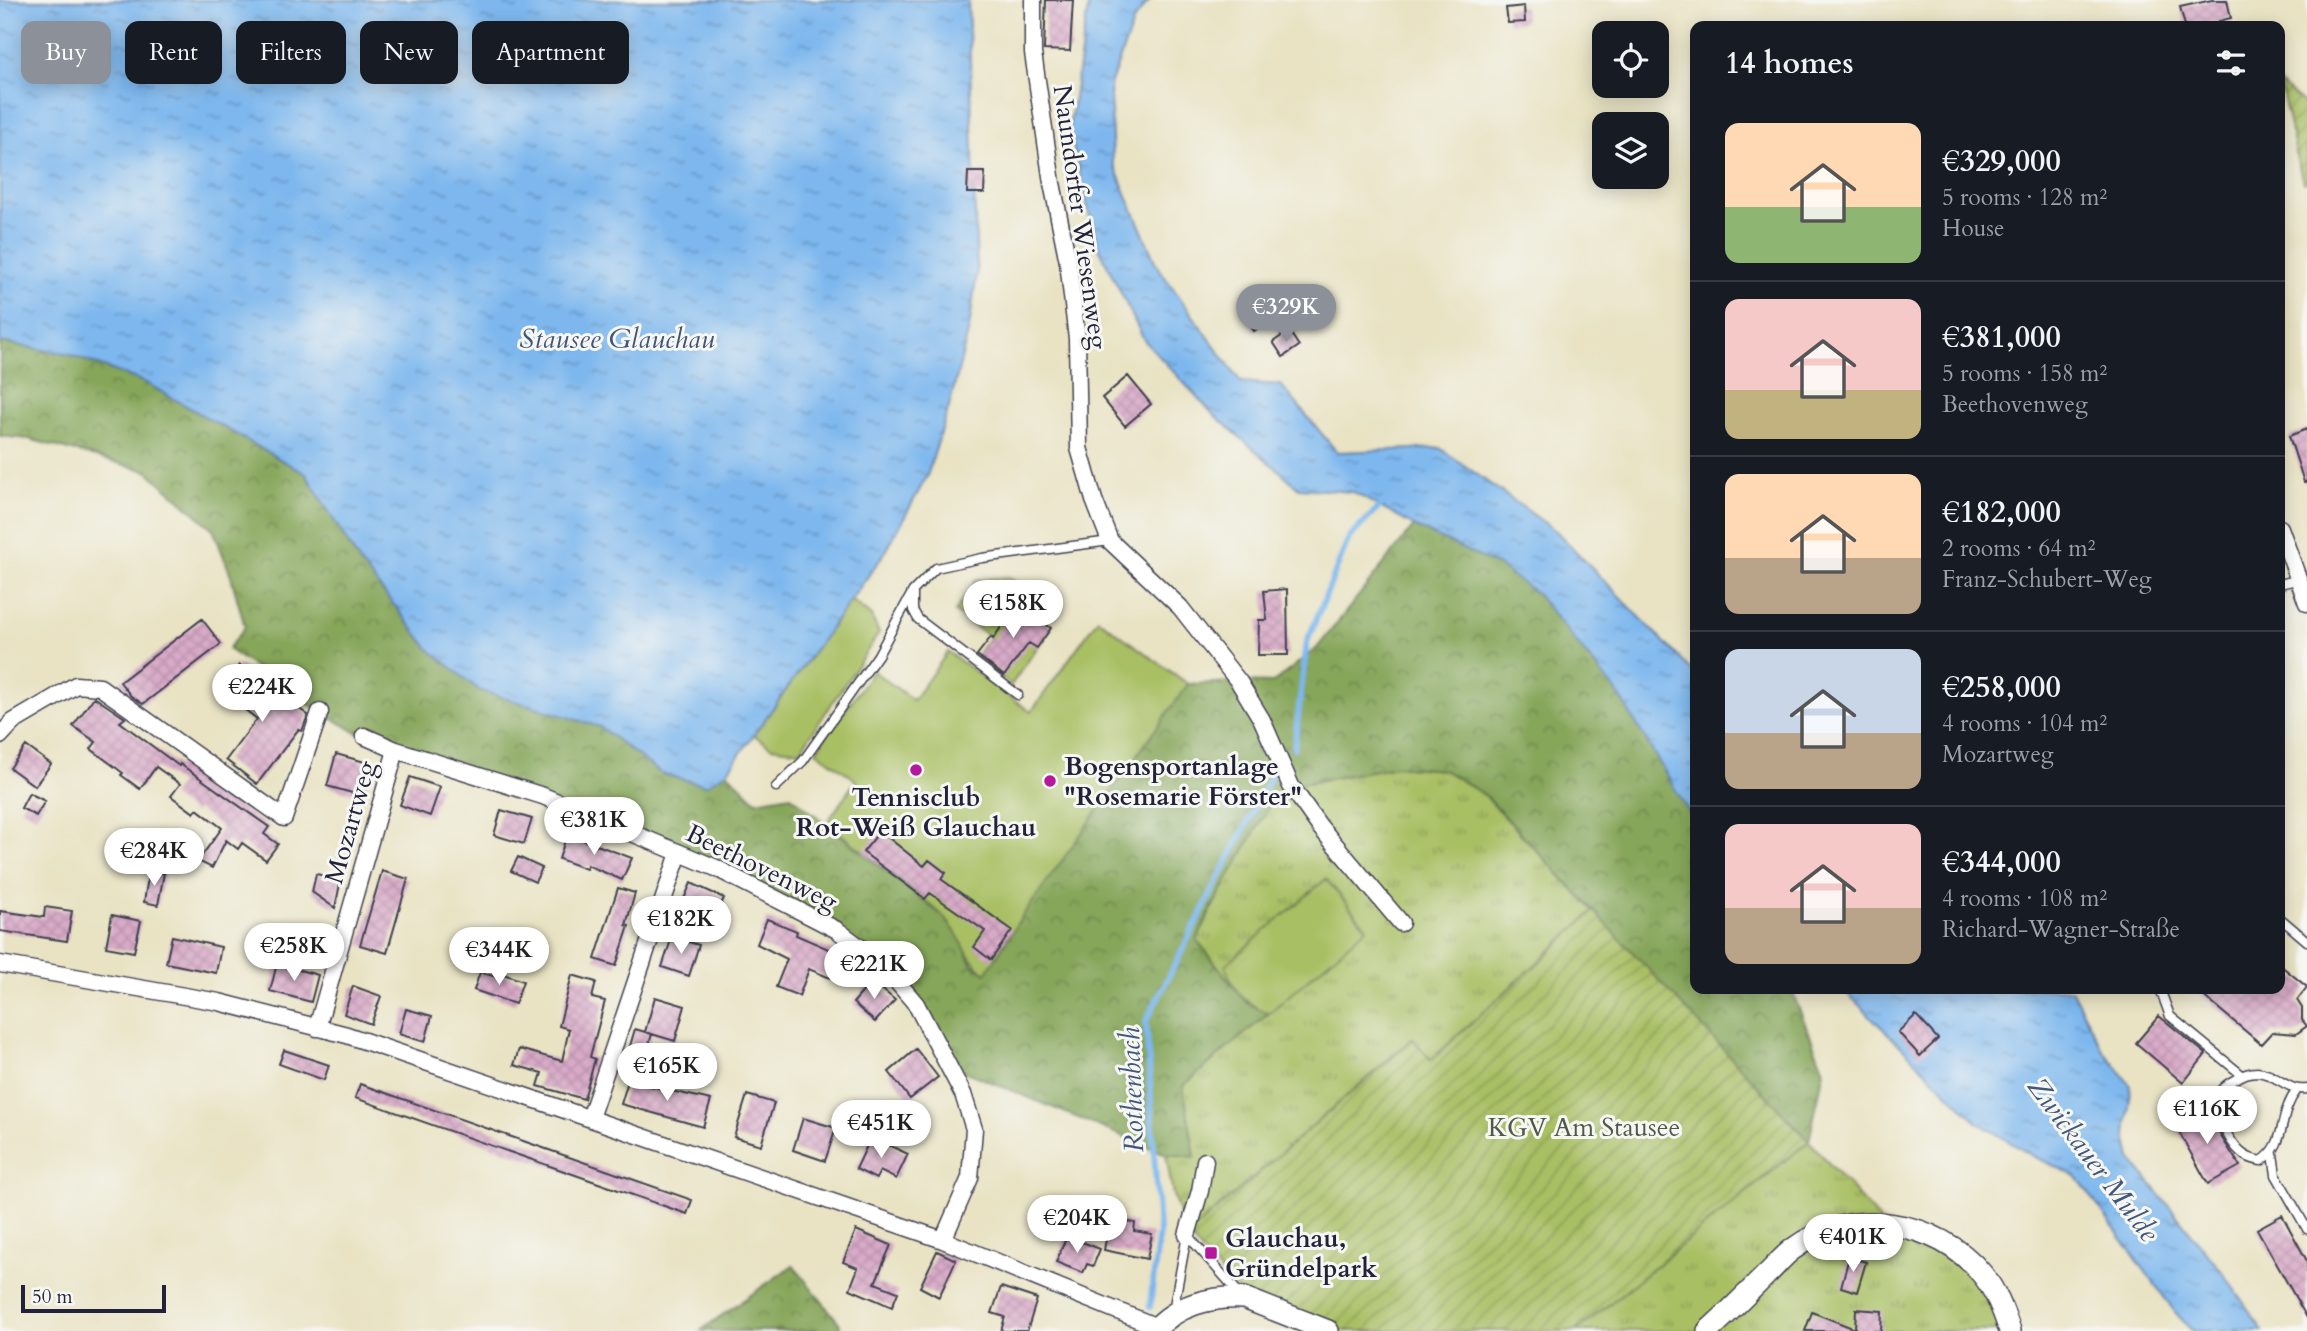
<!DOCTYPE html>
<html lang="en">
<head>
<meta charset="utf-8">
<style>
	body { margin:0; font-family:Cardo,serif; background:#20242c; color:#f1f3f6; height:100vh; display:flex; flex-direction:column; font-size:26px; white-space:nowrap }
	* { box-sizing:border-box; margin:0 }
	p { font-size:23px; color:#9ea1a6 }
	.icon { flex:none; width:38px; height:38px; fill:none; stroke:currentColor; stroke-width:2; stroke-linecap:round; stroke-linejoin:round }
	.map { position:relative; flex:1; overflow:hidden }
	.side { position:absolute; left:1690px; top:21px; width:595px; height:973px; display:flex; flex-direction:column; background:#171b24; border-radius:14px; box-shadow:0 4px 18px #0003 }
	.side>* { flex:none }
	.hud { position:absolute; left:21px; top:21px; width:665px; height:63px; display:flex; gap:14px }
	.fabs { position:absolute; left:1592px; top:21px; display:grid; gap:14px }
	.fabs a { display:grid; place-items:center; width:77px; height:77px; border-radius:14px; background:#171b24; box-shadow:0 4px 18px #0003; font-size:35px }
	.scale { position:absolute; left:21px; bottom:18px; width:145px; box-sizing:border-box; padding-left:7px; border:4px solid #22223b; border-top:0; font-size:19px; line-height:24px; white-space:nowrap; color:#22223b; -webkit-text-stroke:5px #f6f6f2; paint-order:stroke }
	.price { position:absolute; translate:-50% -60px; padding:0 16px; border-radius:24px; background:#fff; color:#222; font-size:23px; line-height:46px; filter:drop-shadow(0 2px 4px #0008) }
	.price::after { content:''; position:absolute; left:50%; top:42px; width:21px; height:16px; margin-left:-10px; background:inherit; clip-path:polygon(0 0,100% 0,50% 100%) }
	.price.on { background:#8c9099; color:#fff }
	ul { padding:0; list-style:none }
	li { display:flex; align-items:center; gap:21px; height:175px; padding:0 35px }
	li+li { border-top:2px solid #363941 }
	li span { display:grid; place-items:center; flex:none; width:196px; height:140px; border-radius:14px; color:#555 }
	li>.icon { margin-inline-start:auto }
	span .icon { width:84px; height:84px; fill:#fffc; stroke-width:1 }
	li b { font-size:30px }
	h2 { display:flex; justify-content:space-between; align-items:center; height:84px; padding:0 35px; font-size:30px }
	.pill { padding:0 24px; border-radius:14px; background:#171b24; box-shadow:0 4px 18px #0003; font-size:24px; line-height:63px }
	.pill.on { background:#8c9099; color:#fff }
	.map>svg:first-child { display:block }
	.grass { fill:url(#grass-tufts); stroke:#667050; stroke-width:2 }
	.forest { fill:url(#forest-crowns); stroke:#54644a; stroke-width:2 }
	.garden { fill:url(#garden-furrows); stroke:#667050; stroke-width:2 }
	.pitch { fill:#a9bf64; stroke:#667050; stroke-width:2 }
	.water { fill:url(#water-ripples); stroke:#506c94; stroke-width:2 }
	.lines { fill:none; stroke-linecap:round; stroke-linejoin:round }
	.stream { stroke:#7db7ee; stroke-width:6 }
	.building { fill:url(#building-cross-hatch) }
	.service-casing { stroke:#403f50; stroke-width:11 }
	.minor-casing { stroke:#403f50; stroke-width:19 }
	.tertiary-casing { stroke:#403f50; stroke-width:24 }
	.service { stroke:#fff; stroke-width:8 }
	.minor { stroke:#fff; stroke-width:16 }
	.tertiary { stroke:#fff; stroke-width:21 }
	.poi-dot { fill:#b5179e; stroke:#f6f6f2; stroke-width:2.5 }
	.labels { text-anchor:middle; stroke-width:6; stroke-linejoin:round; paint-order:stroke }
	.street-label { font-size:26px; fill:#22223b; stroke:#f6f6f2 }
	.poi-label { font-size:26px; font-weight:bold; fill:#22223b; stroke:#f6f6f2; text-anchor:start }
	.park-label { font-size:26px; fill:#515949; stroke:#f6f6f2 }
	.water-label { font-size:28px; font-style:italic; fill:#42567a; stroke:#f6f6f2 }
</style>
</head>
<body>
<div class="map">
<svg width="2307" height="1331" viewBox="0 0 2307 1331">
	<defs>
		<pattern id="grass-tufts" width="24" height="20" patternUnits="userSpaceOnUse" patternTransform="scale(1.75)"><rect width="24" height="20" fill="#a9bf64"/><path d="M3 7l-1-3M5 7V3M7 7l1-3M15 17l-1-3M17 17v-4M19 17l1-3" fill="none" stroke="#899b54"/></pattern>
		<pattern id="forest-crowns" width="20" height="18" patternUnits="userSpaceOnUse" patternTransform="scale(1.75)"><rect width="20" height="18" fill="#86a65a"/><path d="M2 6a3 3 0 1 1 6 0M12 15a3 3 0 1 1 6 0" fill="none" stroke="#6d874c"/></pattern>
		<pattern id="garden-furrows" width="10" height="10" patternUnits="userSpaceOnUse" patternTransform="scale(1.75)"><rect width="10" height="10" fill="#a9bf64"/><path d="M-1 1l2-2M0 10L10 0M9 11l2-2" fill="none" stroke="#899b54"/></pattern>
		<pattern id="water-ripples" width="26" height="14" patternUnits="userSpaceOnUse" patternTransform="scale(1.75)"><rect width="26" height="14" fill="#7db7ee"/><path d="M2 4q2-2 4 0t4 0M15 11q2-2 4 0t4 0" fill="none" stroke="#6694c2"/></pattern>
		<pattern id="building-cross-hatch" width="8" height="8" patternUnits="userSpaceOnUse" patternTransform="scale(1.75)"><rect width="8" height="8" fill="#d8aac7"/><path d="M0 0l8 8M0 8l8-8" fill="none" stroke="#b992ac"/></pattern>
	</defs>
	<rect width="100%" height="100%" fill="#f6f6f2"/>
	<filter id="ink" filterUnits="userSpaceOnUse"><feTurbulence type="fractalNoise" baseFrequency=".0143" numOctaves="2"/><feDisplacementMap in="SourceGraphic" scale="14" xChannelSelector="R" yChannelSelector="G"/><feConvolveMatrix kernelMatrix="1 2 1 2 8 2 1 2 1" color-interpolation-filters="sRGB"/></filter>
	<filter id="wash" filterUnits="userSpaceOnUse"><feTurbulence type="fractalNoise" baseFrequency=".00686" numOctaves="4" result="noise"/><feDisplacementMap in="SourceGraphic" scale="28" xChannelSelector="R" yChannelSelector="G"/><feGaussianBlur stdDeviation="1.57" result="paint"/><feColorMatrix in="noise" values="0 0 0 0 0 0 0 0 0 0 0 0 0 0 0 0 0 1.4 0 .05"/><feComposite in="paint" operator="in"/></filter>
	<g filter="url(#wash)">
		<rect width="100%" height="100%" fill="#e9e3c4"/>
		<!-- grass -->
		<path class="grass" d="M1396,766l48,4 40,25 110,116 -163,149 -19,-21 -225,196 -14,-40 -7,-41 29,2 -12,-70 85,-73 -21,-10 -50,-63 15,-34 60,-105 19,-15z
			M1809,1141l74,83 68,21 59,86h-434z"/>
		<!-- forest -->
		<path class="forest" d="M0,342l71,13 73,27 162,92 54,89 188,147 52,17 62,47 44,11 21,-13 29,29 34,-6 153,121 17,22 13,27 13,8 32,-51 170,-238 51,-2 34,1 44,-35 97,-122 85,40 38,28 82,100 77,130v165h95l33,81 -15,71 -324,-346 -41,-25 -48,-4 -105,20 -19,15 -59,105 -16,34 50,63 22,10 -86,73 12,71 -29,-3 -217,-89 -68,-102 -165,-95 -352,-132 -44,-24 -92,-63 17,-22 -15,-54 -17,-44 -66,-58 -118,-32 -29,-3z
			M793,1265l47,59 -1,7h-139z"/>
		<!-- garden -->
		<path class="garden" d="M2280,84l27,22v76l-4,1z
			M1594,911l215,230 -233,190h-248l-84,-33 -57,-63 226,-196 18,21z"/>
		<!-- pitch -->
		<path class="pitch" d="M1009,577l26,20 -8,14 24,17 -40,57 -36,-27 15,-21 -35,-25 21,-32z
			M851,600l20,16 8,17 -79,118 -29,-4 -17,-12z
			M1098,619l90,65 -170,238 -32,51c-22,-15 -25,-41 -45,-59 -36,-32 -77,-61 -114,-91l29,-43 -40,-29 57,-80 40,29 35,-48 83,60z
			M1326,879l41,49 -98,85c-25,-9 -36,-23 -44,-48z"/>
		<!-- water -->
		<path class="water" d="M0,0h968l9,271 -8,58 -20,78 -22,69 -41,75 -159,221 -21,13 -44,-11 -62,-47 -121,-37 -49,-40 -70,-87 -54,-89 -162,-92 -73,-27 -71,-13z
			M1092,0h58l-16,20 -24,65 3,78 44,103 84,116 40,3 56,67 103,-4 116,83 140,144v149l-77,-129 -82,-101 -38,-28 -85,-40 -61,-34 -54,-4 -87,-75 -68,-73 -48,-98 -27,-113 19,-121z
			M1843,989h228l32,61 28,36 -5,48 5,25 93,115 39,57h-71l-17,-19 -99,-136 -43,-20 -56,-34z"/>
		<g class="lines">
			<!-- stream -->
			<path class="stream" d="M1294,748l13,-106 42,-104 34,-35
				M1150,1307l9,-75 -13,-211 126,-246"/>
		</g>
		<g id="blocks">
			<!-- building -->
			<path class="building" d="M1046,0h27l-3,51 -26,-1z
				M2212,0h15l4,18 -12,3 1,5h-35l-5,-19z
				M1524,6l1,16 -17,1 -2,-15z
				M968,172h17l-1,21h-17z
				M1253,302l14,20 -13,9 -13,-21z
				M1289,331l10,15 -16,11 -10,-15z
				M1128,376l23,28 -26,22 -23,-28z
				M2307,429v53h-3l-15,-46z
				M1287,589l1,66h-30l1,-35h8l-3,-29z
				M1017,604l34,24 -14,20 -8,-5 -25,33 -27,-21 14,-18 2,2z
				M202,619l19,25 -78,60 -12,-8 -11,-14z
				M239,665l69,50 -6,16 -4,-1 -41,54 -31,-24 31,-41 -37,-28z
				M94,697l31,21 -5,4 59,44 1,-2 89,63 -5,7 14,10 -12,16 -24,-17 -4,6 -12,-9 -14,28 -14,-7 24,-33 -25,-19 -3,4 -23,-17 9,-12 -24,-17 -16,22 -19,-14 2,-2 -32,-24 5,-7 -23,-16z
				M26,746l25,18 -16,22 -25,-18z
				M336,754l36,10 -9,32 -36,-10z
				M410,777l30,10 -10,29 -30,-11z
				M29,793l16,8 -9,15 -15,-8z
				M501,810l31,9 -8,25 -30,-9z
				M880,831l44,35 5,-6 17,13 -5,6 71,51 -21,30 -17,-13 11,-16 -55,-38 -5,6 -62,-47z
				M567,834l65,24 -10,22 -35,-15 -1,4 -27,-10z
				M518,857l24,11 -7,14 -24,-11z
				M149,871l15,2 -6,32 -14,-3z
				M382,871l26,8 -21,74 -27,-8z
				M316,874l25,5 -6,29 -23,-16z
				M691,883l33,15 -12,26 -33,-14z
				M618,888l17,5 -9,32 3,1 -13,40 -21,-7z
				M45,907l27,4 -5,30 -67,-10v-20l44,6z
				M112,915l29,6 -7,31 -28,-5z
				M767,919l30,12 -1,4 44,19 -10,24 -21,-9 -10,27 -23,-9 11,-28 -30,-15z
				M172,936l49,11 -5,26 -50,-10z
				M672,937l27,8 -10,31 -27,-9z
				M277,964l41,11 -7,27 -41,-11z
				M2280,965l27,22 -10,13 5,8v12l5,6 -11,8 -24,-2 -11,12 -66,-55h85z
				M480,972l16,5 2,-5 25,9 -8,23 -41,-14z
				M572,975l24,7 -4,16 13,3 -15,56 5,2 -11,40 -46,-13 4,-13 -28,-8 5,-16 43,12 7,-32 -10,-3z
				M872,981l23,19 -20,22 -22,-19z
				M353,986l28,10 -10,28 -27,-10z
				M655,997l30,9 -10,35 -30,-9z
				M406,1009l26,7 -7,26 -26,-8z
				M1916,1015l22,24 -18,17 -22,-24z
				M2159,1016l47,38 -23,29 -47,-40z
				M635,1029l17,5 -5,17 -17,-5z
				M916,1049l22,28 -28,22 -21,-27z
				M284,1050l45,15 -5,15 -45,-16z
				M628,1081l83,19 -8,27 -82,-23z
				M360,1084l332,116 -5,14 -332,-116z
				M747,1095l27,8 -13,42 -27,-8z
				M2207,1108l13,27 20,31 -32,18 -33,-59z
				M803,1118l33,10 -11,33 -32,-11z
				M871,1137l37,17 -12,25 -16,-8 -4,8 -20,-10z
				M2282,1215l25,46v57l-50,-89z
				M1110,1218l25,5 -1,8 18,3 -5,25 -43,-9z
				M856,1230l35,15 -16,38 23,9 -6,15 -42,-18 8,-21 -15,-6z
				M1067,1236l33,13 -7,17 -6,-2 -4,9 -27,-11z
				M937,1251l19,9 -17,37 -19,-10z
				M1849,1257l17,5 -9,30 -16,-5z
				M1001,1287l36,12 -10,32h-26l4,-14 -13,-4z
				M1856,1309l26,2 -1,20h-76l7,-19 43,17z"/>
		</g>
	</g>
	<g filter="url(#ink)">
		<use href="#blocks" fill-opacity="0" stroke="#403f50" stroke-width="2"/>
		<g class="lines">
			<defs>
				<path id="service" d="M2280,584l20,-5
					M913,594v16l5,9 100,76
					M776,787l27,-26 75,-106 35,-64 23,-23 46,-10 128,-17
					M2280,918l27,23
					M2160,989l10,27 72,59
					M2297,1090c-20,25 -9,55 -36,71 -19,-3 -26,-13 -35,-29 -14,-24 -16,-40 10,-53 6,-4 14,-7 21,-7 19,1 31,20 50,17
					M2273,1154l3,21 31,54
					M1187,1235l52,58
					M1173,1311l14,-76"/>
				<path id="minor" d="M1033,0v53l19,130 16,79 9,77 2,109 15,52 16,41 70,66 59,75 23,38 29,66 29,41 81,96
					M2280,528l27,75
					M0,736l13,-14 63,-37 24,2 184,131 36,-106
					M364,736l32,14 147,46 173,72 121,62 44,33 35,41 47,90 11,35 -4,49 -27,62
					M0,964l219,38 128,33 596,205 214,87
					M317,1028l79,-278
					M590,1118l89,-265
					M1187,1235l13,-44 5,-30"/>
				<path id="tertiary" d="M1154,1331c22,-26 57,-35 90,-33l84,33
					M1708,1331c20,-18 39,-37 58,-56 9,-8 17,-19 27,-26 58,-43 144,-30 189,25 14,17 21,36 28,57"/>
			</defs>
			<!-- service casing -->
			<use href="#service" class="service-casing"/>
			<!-- minor casing -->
			<use href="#minor" class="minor-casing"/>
			<!-- tertiary casing -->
			<use href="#tertiary" class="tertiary-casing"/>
			<!-- service -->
			<use href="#service" class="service"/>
			<!-- minor -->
			<use href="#minor" class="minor"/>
			<!-- tertiary -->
			<use href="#tertiary" class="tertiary"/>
		</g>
	</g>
	<!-- markers -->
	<g class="poi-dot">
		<circle cx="916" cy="770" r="7"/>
		<circle cx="1050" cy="781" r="7"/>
		<rect x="1204" y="1246" width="14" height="14" rx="3.5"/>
	</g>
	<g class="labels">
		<!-- street labels -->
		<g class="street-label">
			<text transform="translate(1081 217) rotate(82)" y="9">Naundorfer Wiesenweg</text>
			<text transform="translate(350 822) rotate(-74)" y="9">Mozartweg</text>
			<text transform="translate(762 867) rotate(26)" y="9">Beethovenweg</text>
		</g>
		<!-- poi labels -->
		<g class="poi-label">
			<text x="1064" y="775">Bogensportanlage<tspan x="1064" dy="30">"Rosemarie Förster"</tspan></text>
			<text x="916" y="806" text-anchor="middle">Tennisclub<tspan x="916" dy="30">Rot-Weiß Glauchau</tspan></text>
			<text x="1225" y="1247">Glauchau,<tspan x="1225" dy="30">Gründelpark</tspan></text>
		</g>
		<!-- park labels -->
		<g class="park-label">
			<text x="1584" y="1136">KGV Am Stausee</text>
		</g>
		<!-- water labels -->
		<g class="water-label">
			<text x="617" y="348">Stausee Glauchau</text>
			<text transform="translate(1131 1090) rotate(-92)" y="10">Rothenbach</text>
			<text transform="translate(2094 1159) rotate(53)" y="10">Zwickauer Mulde</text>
		</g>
	</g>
</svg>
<div class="fabs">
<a><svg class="icon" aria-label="locate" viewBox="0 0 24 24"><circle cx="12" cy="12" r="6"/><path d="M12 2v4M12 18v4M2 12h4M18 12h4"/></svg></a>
<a><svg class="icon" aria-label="layers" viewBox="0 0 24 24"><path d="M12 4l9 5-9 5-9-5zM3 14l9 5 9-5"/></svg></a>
</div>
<div class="scale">50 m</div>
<b class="price on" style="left:1286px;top:344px">€329K</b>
<b class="price" style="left:1013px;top:640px">€158K</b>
<b class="price" style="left:262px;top:724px">€224K</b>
<b class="price" style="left:594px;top:857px">€381K</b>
<b class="price" style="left:154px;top:888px">€284K</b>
<b class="price" style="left:681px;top:956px">€182K</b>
<b class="price" style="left:294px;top:983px">€258K</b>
<b class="price" style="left:499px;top:987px">€344K</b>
<b class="price" style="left:874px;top:1001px">€221K</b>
<b class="price" style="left:667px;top:1103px">€165K</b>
<b class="price" style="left:2207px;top:1146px">€116K</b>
<b class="price" style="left:881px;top:1160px">€451K</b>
<b class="price" style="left:1077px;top:1255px">€204K</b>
<b class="price" style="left:1853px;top:1274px">€401K</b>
<div class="hud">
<a class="pill on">Buy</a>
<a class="pill">Rent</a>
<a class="pill">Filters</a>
<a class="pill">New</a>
<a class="pill">Apartment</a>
</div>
<section class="side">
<h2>14 homes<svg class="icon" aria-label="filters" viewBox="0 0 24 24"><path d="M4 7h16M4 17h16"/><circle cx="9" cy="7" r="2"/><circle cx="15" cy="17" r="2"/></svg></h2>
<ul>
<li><span style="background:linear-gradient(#ffd9b3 60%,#8fb573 0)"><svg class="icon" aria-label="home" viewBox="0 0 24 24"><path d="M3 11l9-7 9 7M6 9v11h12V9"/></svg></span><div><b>€329,000</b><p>5 rooms · 128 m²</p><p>House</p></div></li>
<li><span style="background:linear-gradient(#f6c9c9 65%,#c2b280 0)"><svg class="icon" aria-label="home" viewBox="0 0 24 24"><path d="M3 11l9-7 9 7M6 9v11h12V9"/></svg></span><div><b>€381,000</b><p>5 rooms · 158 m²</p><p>Beethovenweg</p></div></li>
<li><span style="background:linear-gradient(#ffd9b3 60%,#b9a48a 0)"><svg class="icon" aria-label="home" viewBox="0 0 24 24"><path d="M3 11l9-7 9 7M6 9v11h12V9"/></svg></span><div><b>€182,000</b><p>2 rooms · 64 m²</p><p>Franz-Schubert-Weg</p></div></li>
<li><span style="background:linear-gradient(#c9d6e8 60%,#b9a48a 0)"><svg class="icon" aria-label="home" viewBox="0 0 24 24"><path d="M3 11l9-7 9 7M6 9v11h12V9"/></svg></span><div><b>€258,000</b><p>4 rooms · 104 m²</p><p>Mozartweg</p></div></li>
<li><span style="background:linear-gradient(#f6c9c9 60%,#b9a48a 0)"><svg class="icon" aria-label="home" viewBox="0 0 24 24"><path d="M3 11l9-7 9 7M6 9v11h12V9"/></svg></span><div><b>€344,000</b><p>4 rooms · 108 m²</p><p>Richard-Wagner-Straße</p></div></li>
</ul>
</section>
</div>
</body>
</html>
